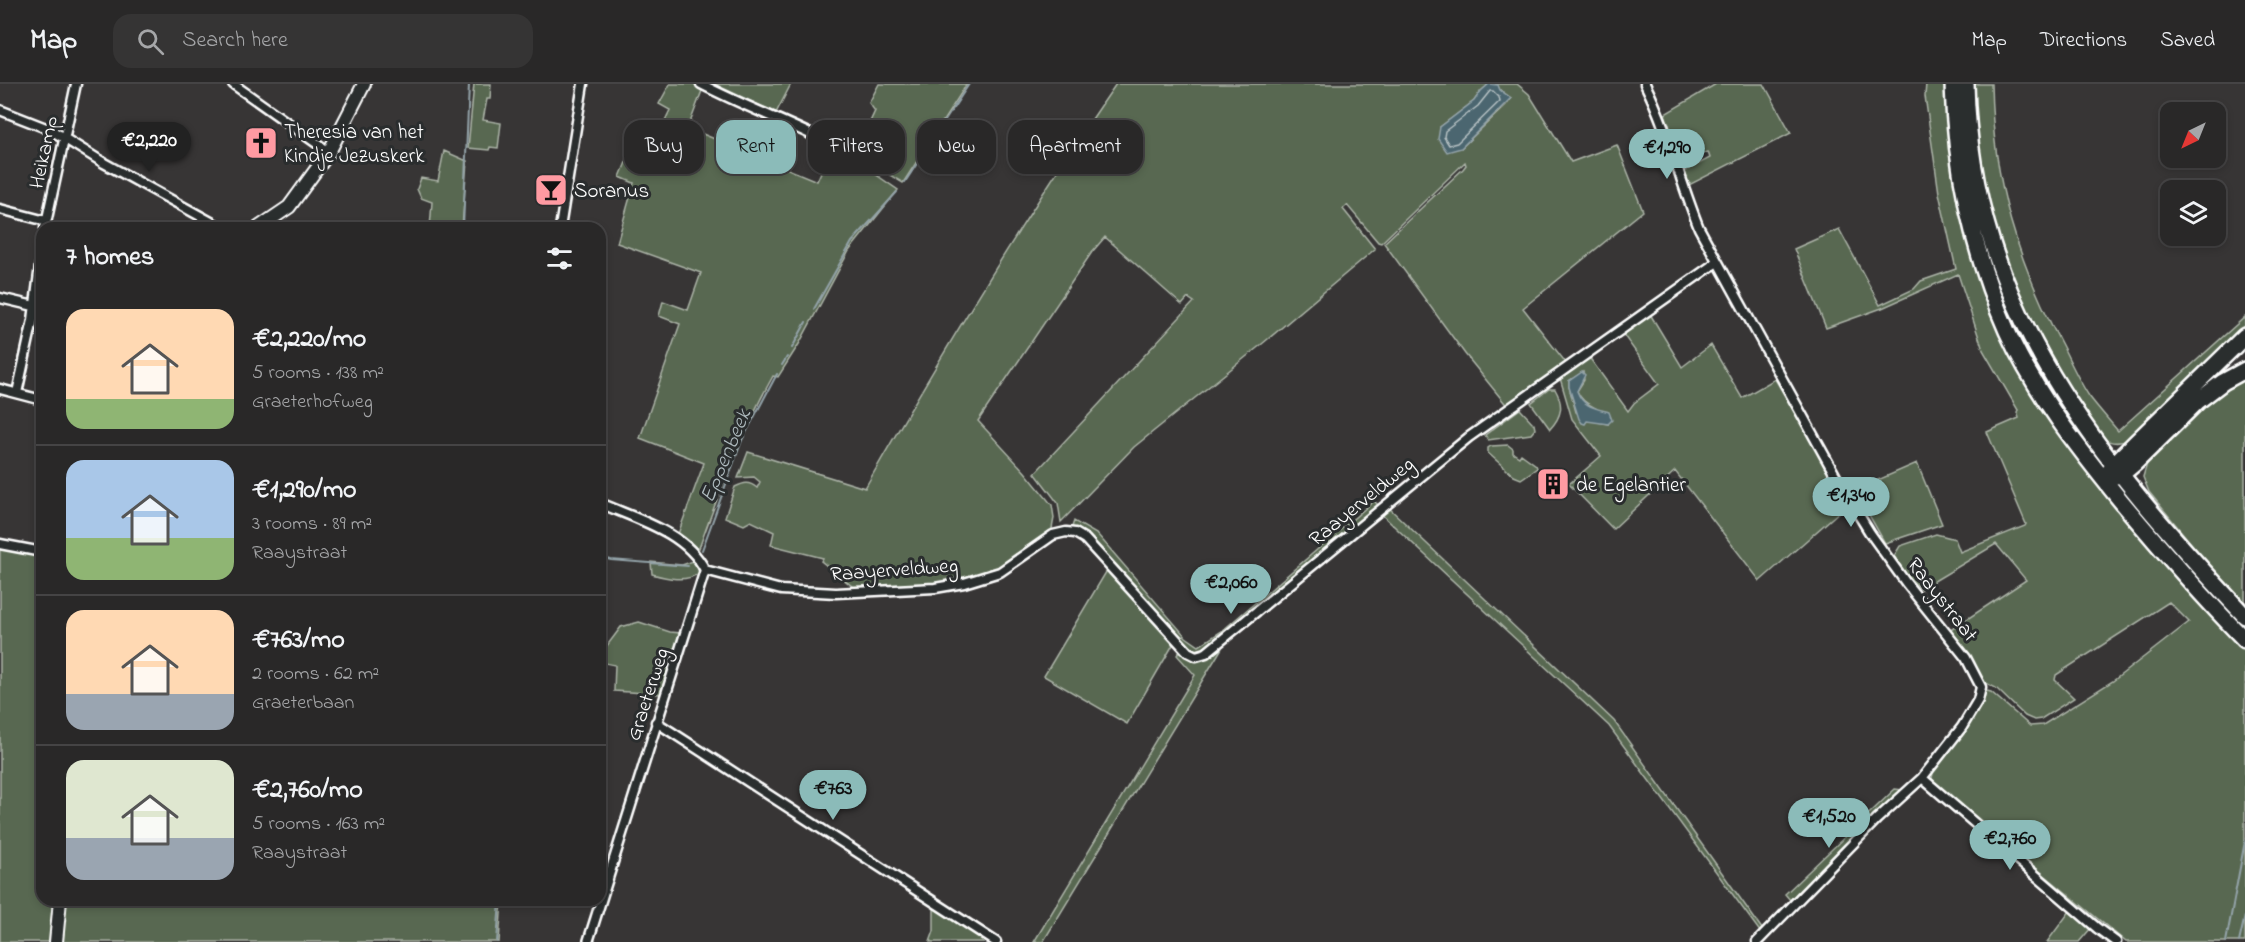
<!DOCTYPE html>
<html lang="en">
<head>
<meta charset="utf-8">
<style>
	body { margin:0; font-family:"Indie Flower",sans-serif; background:#353434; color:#f1f3f6; height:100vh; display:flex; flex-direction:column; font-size:22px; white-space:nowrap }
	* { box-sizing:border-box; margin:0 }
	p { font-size:20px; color:#a5a6a8 }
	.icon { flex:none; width:33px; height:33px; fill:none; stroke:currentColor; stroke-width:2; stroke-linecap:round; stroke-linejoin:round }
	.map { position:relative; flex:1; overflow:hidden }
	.panel { position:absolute; left:36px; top:138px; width:570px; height:684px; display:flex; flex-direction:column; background:#292828; border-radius:18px; box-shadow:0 3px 9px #0003,0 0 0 2px #454445 }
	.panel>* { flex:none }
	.guide { position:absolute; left:624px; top:36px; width:570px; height:54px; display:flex; gap:12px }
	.needle { width:39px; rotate:223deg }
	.fabs { position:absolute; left:2160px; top:18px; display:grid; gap:12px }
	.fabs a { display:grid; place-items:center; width:66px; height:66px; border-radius:12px; background:#292828; box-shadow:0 3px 9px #0003,0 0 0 2px #454445; font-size:30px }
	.price { position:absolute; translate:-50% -51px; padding:0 14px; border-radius:21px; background:#8bbbb9; color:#111; font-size:20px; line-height:39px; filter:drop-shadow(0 2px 3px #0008) }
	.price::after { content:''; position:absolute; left:50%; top:36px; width:18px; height:14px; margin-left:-9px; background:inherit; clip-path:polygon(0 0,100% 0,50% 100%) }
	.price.selected { background:#222; color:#fff }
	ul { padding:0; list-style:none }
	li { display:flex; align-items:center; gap:18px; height:150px; padding:0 30px }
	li+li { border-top:2px solid #454445 }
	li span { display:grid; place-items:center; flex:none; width:168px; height:120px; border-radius:18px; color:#555 }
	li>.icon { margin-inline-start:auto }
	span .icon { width:72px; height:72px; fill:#fffc; stroke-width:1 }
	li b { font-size:26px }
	h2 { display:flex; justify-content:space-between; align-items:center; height:72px; padding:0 30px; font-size:26px }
	.chip { padding:0 21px; border-radius:18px; background:#292828; box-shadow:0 3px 9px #0003,0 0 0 2px #454445; font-size:21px; line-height:54px }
	.chip.selected { background:#8bbbb9; color:#111 }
	header { display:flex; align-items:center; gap:36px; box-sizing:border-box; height:84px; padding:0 30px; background:#292828; border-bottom:2px solid #454445 }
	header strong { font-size:28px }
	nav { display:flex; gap:33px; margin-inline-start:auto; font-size:21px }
	.search { width:420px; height:54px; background:#353434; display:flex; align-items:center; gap:15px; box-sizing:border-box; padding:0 21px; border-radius:18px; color:#a5a6a8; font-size:22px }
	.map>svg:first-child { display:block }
	.green { fill:#596851; stroke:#acb4a8; stroke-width:1.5; fill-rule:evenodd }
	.water { fill:#4b666f; stroke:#93a3a9; stroke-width:1.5 }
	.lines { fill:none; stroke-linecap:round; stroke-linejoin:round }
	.shore { stroke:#b7c2c5; stroke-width:1.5 }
	.stream { stroke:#93a3a9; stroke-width:2 }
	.street-casing { stroke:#fff; stroke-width:13 }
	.secondary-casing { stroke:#fff; stroke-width:16 }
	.highway-casing { stroke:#fff; stroke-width:20 }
	.street { stroke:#2a2d2e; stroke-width:8 }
	.secondary { stroke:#2a2d2e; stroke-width:12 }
	.highway { stroke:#2a2d2e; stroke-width:15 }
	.labels { text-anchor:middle; stroke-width:6; stroke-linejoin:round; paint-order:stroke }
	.poi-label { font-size:21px; fill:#fff; stroke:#2a2d2e; text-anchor:start }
	.street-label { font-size:21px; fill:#fff; stroke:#2a2d2e }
	.water-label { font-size:22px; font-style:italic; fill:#aebabe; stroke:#2a2d2e }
</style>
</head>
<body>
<header>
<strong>Map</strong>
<div class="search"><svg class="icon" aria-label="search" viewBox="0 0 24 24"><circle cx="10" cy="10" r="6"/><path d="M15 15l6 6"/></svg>Search here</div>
<nav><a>Map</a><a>Directions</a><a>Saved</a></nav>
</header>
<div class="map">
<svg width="2245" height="858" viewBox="0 0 2245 858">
	<rect width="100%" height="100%" fill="#373535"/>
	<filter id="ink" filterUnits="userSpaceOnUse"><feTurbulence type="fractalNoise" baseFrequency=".0167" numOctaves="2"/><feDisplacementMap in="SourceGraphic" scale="12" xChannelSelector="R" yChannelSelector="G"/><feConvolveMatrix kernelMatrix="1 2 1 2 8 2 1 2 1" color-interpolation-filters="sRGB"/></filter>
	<g filter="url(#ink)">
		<!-- green -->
		<path class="green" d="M474,0h17l-1,15h-3l-4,21 18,3 -3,25 -8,-1 -1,3 -21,-2z
			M670,0h25l8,4 -15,40 129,53 15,-33 21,11 45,31 -49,61 -50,93 -21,33 -5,-1c-32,57 -53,114 -75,175l-20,-17 26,-71 -64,-25 40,-114 -21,-8 4,-15 25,9 13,-37 -84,-30 17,-60 -14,-6 9,-22 9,4 11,-35 12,5 9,-19 -11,-6z
			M714,0h77l-15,29z
			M879,0h88l-64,99 -48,-29 20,-43 -6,-8z
			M1116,0h373l-8,7 -7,10 -34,26 21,21 45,-43 5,-7 -11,-8 -4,-6h21l12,10 42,68 46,-17 26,66 -120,97 44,56 -59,43 -43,-53 -81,-111 79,-74 3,-4 -1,-3 -84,81 -3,-1 -31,-37 -4,4 32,40 -113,95 -128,103 -73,75 -3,-19 -23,-30 159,-171 -6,-4 -6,7 -77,-68 -13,15 -114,169 47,51 27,33 2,13 -3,16 -50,36 -61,15 -83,5 -36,-29 2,-3 -52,-13 3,-13 -23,-11 -7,4 -19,-8 10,-30c9,-4 13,-6 22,1l3,-6 -6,-5 -16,1 10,-26 117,36c79,-138 161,-274 251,-404z
			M1716,0h48l27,49 -102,52 -4,-14 25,-13 -2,-6 -17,6 -11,-1 -15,-43z
			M1926,0h21v28l67,247 24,44 29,41 74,93 104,112v293h-119l-190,-156 -4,-8 2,-10 49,-78 8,2 39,34 13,-1 70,-44 76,-59 -20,-20 -113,73 -1,5 19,18 -33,21 -7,1 -9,-4 -29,-28 -12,-6 -35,-51 77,-51 -30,-36 -75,45 -14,-13 -13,-20 6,-10 36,-12 19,5 5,13 65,-26 1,-2 -39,-92 32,-14 -2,-6 1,-2 -35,-60 -25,-76 -76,34 -56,20 -32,-79 45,-20 41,76 34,-16 7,-8 35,-12 -17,-76 -14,-97z
			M1972,0h19c2,98 26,177 72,263 8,16 16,34 26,49 9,12 20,24 29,35l127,-114v13l-115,109c-10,5 -19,5 -29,-2l-69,-106 -44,-117 -11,-64z
			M444,67l23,10 -5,67h-32l2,-26 -11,-4 -4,-9 4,-11 17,3z
			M1650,230l32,53 29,-22 31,53 33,-19 73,125 -88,77 -85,-110 -62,58 -44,-45 32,-28 -29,-37 -12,-41 29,-21 39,54 6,-8 25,-19 -37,-51zM1583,288l1,8 -7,11c6,13 13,13 23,20 4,2 6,8 8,13l-21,-4 -11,-8 -7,-25v-6z
			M2245,295v230l-96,-117 -6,-15 5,-17 63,-61z
			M1549,305h6c9,16 7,27 -5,40l-19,-26z
			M1520,325l14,15 1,5 -4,5 -43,6 -3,-5z
			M1508,361l5,4v4l6,4 2,-3 15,11 1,3 -16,11 -7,-3 -26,-23v-5l3,-2z
			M1917,379l25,61 -57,19 -30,-53z
			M1374,417l5,5 -174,145 -10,1 -14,-10 -88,-102 -12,-8 -10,-2 3,-9 24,14 88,102 13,9 23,-15z
			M1388,423l226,214 148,208 -1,4 -152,-207 -229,-213z
			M0,463l42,8v345h460l-3,42h-499z
			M693,477l4,3 2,9c-13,10 -33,5 -47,1l-1,-12 31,3z
			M1109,483l65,76 -47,81 -83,-48z
			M639,538l31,10 11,1 -21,61 -46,-3 1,-26 -15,-3v-7l21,-28z
			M1222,564l-179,294h-9l161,-267 -18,-20 4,-5c20,15 22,11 41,-2z
			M1895,705l8,1 -113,110 -5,-6z
			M934,822l56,36h-60l4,-11z
			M2070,827l21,17 -12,14h-32z"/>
		<!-- water -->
		<path class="water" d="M1489,0l9,1 2,5 11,8 -50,50 -14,4 -9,-13 2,-12 34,-26 7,-10z
			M1582,288l3,3 -8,16c6,16 18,17 32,21l3,8 -4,4 -21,-3 -2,3 -3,-1 -3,-4 -10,-32v-6z"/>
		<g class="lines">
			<!-- shore -->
			<path class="shore" d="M1490,7h3l6,6 1,4 -43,42 -8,2 -5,-8 1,-6 33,-25z"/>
			<!-- stream -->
			<path class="stream" d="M905,98l64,-98
				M463,144l6,-144
				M814,225l38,-67 45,-50
				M792,264l14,-26
				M782,281l5,-8
				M702,466l40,-110 35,-66
				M600,473l11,3 77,6
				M497,858l3,-42
				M2226,858l19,-101
				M2239,858l6,-26"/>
			<defs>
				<path id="street" d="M233,0l96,68
					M701,0c50,26 103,44 151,71
					M1645,0c23,46 35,97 54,144l145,263 26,42 36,50 60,75 15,29 -3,13 -16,27 -40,51 -45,41 -120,123
					M0,26l51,20 53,33 118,65
					M0,125l46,12
					M45,144l31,-144
					M560,144l23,-144
					M0,214l34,8
					M0,305l42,11
					M17,309l16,-73 9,-70
					M0,460l42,8
					M705,486l76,20 55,3 99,-5 29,-5 36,-11 53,-37 13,-3 9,1 10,6 103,113 8,4 10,-3 263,-216 248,-175
					M656,638l340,220
					M1922,694l175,150 19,14
					M588,858l117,-372c-19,-38 -69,-51 -105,-67"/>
				<path id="secondary" d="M258,144l31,-21 40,-55 35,-68
					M56,858l4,-42"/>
				<path id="highway" d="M1953,0c2,84 20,170 54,247 28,62 71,117 114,170 40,48 80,94 124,139
					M1966,0c5,225 133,376 279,532
					M2109,388l5,-8 21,-21 110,-107
					M2113,393l9,-3 13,-11 63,-62 25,-19 22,-12"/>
			</defs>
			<!-- street casing -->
			<use href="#street" class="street-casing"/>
			<!-- secondary casing -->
			<use href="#secondary" class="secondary-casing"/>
			<!-- highway casing -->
			<use href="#highway" class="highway-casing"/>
			<!-- street -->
			<use href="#street" class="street"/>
			<!-- secondary -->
			<use href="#secondary" class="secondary"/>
			<!-- highway -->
			<use href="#highway" class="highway"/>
		</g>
	</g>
	<!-- icons -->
	<defs>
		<symbol id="church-square" viewBox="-11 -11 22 22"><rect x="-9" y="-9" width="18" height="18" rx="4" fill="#ff9aa2" stroke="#2a2d2e"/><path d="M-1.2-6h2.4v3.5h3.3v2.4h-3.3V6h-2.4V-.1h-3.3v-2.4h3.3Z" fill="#111"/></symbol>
		<symbol id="bar-square" viewBox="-11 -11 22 22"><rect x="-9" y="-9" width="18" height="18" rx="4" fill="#ff9aa2" stroke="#2a2d2e"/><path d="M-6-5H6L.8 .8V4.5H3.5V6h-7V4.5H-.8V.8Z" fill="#111"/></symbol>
		<symbol id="building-square" viewBox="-11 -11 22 22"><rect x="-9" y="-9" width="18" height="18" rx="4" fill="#ff9aa2" stroke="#2a2d2e"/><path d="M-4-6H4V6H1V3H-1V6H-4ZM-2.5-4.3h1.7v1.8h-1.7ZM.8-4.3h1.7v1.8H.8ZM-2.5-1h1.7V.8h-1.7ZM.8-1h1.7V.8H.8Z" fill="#111"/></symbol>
	</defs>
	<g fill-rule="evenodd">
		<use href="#church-square" x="242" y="40" width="38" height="38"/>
		<use href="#bar-square" x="532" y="87" width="38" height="38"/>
		<use href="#building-square" x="1534" y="381" width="38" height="38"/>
	</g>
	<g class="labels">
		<!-- poi labels -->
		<g class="poi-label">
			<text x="284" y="54">Theresia van het<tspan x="284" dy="24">Kindje Jezuskerk</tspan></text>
			<text x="574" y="113">Soranus</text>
			<text x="1576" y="407">de Egelantier</text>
		</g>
		<!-- street labels -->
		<g class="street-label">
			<text transform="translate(43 68) rotate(-78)" y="7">Heikamp</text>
			<text transform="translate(1361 417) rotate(-39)" y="7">Raayerveldweg</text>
			<text transform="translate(894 485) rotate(-4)" y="7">Raayerveldweg</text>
			<text transform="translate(1943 515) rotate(52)" y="7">Raaystraat</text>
			<text transform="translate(647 610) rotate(-72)" y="7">Graeterweg</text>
		</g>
		<!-- water labels -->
		<g class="water-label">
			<text transform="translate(724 371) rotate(-67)" y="8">Eppenbeek</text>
		</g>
	</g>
</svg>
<div class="fabs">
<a><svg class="needle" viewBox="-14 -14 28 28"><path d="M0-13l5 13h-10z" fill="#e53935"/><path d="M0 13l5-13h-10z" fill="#a5a6a8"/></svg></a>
<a><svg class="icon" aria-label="layers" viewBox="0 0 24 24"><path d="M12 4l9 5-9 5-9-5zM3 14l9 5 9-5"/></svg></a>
</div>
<b class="price selected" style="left:149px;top:89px">€2,220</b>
<b class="price" style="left:1667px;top:96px">€1,290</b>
<b class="price" style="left:1851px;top:444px">€1,340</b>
<b class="price" style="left:1231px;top:531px">€2,060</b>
<b class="price" style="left:833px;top:737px">€763</b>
<b class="price" style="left:1829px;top:765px">€1,520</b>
<b class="price" style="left:2010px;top:787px">€2,760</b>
<div class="guide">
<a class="chip">Buy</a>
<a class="chip selected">Rent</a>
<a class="chip">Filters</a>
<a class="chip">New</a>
<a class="chip">Apartment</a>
</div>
<section class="panel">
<h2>7 homes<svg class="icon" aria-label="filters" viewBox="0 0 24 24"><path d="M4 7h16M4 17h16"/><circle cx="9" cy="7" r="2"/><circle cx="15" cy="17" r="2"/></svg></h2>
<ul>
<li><span style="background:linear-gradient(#ffd9b3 75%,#8fb573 0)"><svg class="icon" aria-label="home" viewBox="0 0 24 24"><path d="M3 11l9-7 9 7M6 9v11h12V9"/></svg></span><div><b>€2,220/mo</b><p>5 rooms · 138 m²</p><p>Graeterhofweg</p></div></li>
<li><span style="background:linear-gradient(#a9c7e8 65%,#8fb573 0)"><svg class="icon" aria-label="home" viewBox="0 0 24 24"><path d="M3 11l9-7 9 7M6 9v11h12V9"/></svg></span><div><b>€1,290/mo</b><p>3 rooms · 89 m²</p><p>Raaystraat</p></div></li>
<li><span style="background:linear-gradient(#ffd9b3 70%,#9aa5b1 0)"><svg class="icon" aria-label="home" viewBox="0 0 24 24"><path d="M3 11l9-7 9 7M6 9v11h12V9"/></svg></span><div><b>€763/mo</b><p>2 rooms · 62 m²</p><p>Graeterbaan</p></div></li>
<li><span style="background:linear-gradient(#dfe7d0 65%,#9aa5b1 0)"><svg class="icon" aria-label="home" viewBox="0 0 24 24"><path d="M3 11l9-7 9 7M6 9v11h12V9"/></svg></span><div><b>€2,760/mo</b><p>5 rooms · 163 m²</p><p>Raaystraat</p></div></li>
</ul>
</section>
</div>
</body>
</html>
